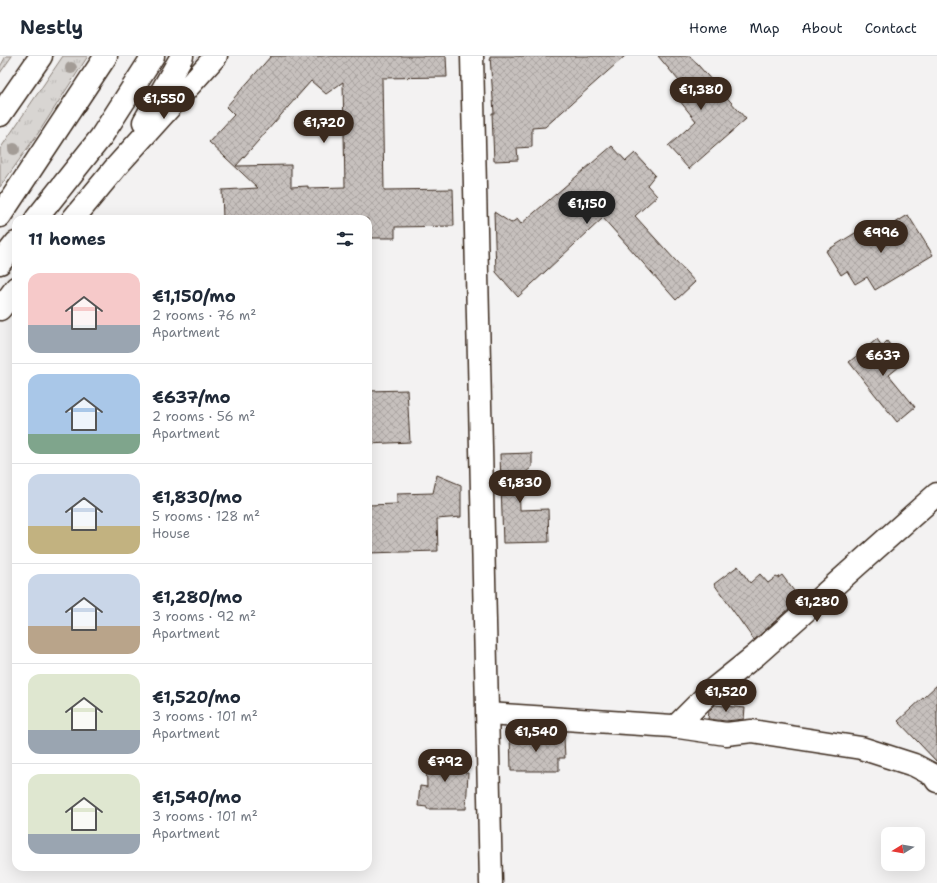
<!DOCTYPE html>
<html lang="en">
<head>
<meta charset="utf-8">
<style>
	body { margin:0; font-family:"Shantell Sans",sans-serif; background:#f6f6f7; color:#1f2937; height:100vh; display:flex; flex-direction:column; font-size:15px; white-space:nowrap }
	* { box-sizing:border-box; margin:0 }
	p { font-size:13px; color:#747a83 }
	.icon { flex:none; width:22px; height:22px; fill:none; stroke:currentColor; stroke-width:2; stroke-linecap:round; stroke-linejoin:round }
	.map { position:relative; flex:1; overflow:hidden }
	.sheet { position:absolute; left:12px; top:159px; width:360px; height:656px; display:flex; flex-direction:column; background:#fff; border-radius:12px; box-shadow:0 4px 16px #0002 }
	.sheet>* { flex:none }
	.needle { width:26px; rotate:259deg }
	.fabs { position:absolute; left:881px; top:771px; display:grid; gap:8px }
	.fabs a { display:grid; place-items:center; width:44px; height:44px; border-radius:8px; background:#fff; box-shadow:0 4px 16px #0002; font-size:20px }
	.price { position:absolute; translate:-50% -34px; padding:0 9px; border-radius:14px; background:#3b2a1e; color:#fff; font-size:13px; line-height:26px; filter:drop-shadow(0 1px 2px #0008) }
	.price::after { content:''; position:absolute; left:50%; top:24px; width:12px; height:9px; margin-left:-6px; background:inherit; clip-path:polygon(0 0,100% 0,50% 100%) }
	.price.active { background:#222; color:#fff }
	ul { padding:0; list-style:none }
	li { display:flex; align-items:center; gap:12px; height:100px; padding:0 16px }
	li+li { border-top:1px solid #e0e1e3 }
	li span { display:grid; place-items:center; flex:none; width:112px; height:80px; border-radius:12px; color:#555 }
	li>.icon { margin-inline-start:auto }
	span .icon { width:48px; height:48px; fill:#fffc; stroke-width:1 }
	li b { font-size:17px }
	h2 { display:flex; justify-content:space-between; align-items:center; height:48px; padding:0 16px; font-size:17px }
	header { display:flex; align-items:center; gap:24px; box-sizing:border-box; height:56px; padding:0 20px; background:#fff; border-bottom:1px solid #e0e1e3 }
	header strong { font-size:19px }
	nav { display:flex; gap:22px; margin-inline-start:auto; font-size:14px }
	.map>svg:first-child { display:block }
	.grass { fill:url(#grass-tufts); stroke:#8a8078 }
	.building { fill:url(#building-cross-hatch); stroke:#3b2a1e; fill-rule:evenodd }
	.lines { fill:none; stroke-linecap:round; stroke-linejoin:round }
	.minor-casing { stroke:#3b2a1e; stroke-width:25 }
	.major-casing { stroke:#3b2a1e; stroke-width:25 }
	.minor { stroke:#fff; stroke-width:22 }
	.major { stroke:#fff; stroke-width:22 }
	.tree { fill:#a39c96 }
</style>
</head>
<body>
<header>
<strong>Nestly</strong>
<nav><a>Home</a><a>Map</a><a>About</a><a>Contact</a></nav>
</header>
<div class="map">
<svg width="937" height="827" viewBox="0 0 937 827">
	<defs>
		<pattern id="grass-tufts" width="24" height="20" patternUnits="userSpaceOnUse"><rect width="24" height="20" fill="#d8d5d2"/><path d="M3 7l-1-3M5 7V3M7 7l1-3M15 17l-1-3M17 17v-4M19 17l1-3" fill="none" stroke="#bab7b4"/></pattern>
		<pattern id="building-cross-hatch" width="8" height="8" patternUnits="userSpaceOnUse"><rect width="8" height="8" fill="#c6c0bd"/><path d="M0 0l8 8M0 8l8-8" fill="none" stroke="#aba5a2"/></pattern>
	</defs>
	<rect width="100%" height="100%" fill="#f3f2f2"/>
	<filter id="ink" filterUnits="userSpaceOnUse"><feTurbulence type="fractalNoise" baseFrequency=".025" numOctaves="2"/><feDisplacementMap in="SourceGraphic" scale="8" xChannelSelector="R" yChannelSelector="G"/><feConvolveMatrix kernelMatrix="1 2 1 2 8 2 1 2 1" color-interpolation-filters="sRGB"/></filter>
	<g filter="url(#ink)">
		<!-- grass -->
		<path class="grass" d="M6,0h6l-12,17v-6z
			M63,0h25l-49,76 -39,55v-38z"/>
		<!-- building -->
		<path class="building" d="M271,0h175l1,21 -65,1 2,112 69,-1 1,37 -59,1v11h-27v-19h-145l-1,-29 36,-2 -49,-46 25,-27 -8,-8zM311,25l15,13 17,-12 2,105 -37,1v-2l-17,1v-22l-55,1z
			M490,0h135l-80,71 -13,1v19l-15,1 1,12 -24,1 -2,-48h2z
			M658,0h32l56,63 -57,50 -21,-23 28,-25 -21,-26 9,-8z
			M612,90l14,15 9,-8 20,22 -8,10 10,11 -22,20 60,66 -19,18 -73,-82 -85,79 -22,-25 -2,-60 17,11 6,-4 4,5z
			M908,159l25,40 -58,35 -8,-13 -12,7 -8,-13 -6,4 -15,-24 34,-21 6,11z
			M877,283l5,7 5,-5 17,22 -15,12 26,32 -18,15 -48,-60z
			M407,334l3,52 -42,2v-53z
			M532,397v14l-13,11 1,32 28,-1 1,33 -46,1 -3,-89z
			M437,419l24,10v32l-24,2 1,32 -70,2v-48l29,-1v-10l36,-1z
			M738,510l12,17 10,-9 8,9 8,-6 2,1 4,-3 18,24 -46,41 -40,-56z
			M937,629v77l-39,-41z
			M715,649l30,3 -1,11 -18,2 -18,-2 1,-8z
			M510,678h26v4l28,-1 1,21h-6v13h-48z
			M426,698h38l1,19h3l-2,36h-39v-2l-9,-1 2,-20 7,1z"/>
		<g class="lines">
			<defs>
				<path id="minor" d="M472,0l19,827
					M144,66l38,-66
					M73,163l43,-52 100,-111
					M0,253l16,-21
					M487,658l185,12 54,8 26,-3 109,17 53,17 19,10 4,6
					M675,671l36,-36 45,-36 181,-161"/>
				<path id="major" d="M0,59l41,-59
					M0,160l106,-160
					M36,163l65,-82 52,-81
					M0,207l16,-20"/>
			</defs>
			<!-- minor casing -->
			<use href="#minor" class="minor-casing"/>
			<!-- major casing -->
			<use href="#major" class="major-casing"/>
			<!-- minor -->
			<use href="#minor" class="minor"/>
			<!-- major -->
			<use href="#major" class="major"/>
		</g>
		<!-- trees -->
		<g class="tree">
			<circle cx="71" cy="12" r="6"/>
			<circle cx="14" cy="93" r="6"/>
		</g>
	</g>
</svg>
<div class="fabs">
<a><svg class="needle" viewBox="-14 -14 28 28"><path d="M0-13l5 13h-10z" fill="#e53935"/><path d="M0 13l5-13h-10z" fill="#747a83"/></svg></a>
</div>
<b class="price" style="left:701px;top:55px">€1,380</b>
<b class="price" style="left:164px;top:64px">€1,550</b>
<b class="price" style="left:324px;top:88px">€1,720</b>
<b class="price active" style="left:587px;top:169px">€1,150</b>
<b class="price" style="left:881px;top:198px">€996</b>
<b class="price" style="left:883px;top:321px">€637</b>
<b class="price" style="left:520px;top:448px">€1,830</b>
<b class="price" style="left:817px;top:567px">€1,280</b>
<b class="price" style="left:726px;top:657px">€1,520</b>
<b class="price" style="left:536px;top:697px">€1,540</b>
<b class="price" style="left:445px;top:727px">€792</b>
<section class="sheet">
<h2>11 homes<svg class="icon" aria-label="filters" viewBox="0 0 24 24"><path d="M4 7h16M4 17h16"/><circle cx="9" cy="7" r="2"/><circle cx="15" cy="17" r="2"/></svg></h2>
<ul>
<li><span style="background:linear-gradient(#f6c9c9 65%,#9aa5b1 0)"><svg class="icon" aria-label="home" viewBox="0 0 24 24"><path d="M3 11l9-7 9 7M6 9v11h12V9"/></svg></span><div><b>€1,150/mo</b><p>2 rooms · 76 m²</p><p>Apartment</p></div></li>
<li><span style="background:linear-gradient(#a9c7e8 75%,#7fa58c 0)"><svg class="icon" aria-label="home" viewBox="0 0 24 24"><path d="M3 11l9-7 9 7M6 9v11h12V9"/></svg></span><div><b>€637/mo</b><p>2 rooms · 56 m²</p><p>Apartment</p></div></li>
<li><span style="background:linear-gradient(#c9d6e8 65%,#c2b280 0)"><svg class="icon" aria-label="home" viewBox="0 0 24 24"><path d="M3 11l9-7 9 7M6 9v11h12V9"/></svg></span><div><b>€1,830/mo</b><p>5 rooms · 128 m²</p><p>House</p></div></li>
<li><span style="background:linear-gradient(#c9d6e8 65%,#b9a48a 0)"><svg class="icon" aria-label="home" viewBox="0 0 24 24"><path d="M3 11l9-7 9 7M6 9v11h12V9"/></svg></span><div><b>€1,280/mo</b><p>3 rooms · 92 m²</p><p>Apartment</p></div></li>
<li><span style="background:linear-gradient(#dfe7d0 70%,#9aa5b1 0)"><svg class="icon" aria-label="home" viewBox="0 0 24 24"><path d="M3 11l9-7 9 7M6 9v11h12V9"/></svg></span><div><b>€1,520/mo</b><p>3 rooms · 101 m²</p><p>Apartment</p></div></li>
<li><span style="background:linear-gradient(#dfe7d0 75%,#9aa5b1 0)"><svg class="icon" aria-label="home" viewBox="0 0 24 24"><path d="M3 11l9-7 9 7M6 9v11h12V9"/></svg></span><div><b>€1,540/mo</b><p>3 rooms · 101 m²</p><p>Apartment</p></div></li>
</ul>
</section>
</div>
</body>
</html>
